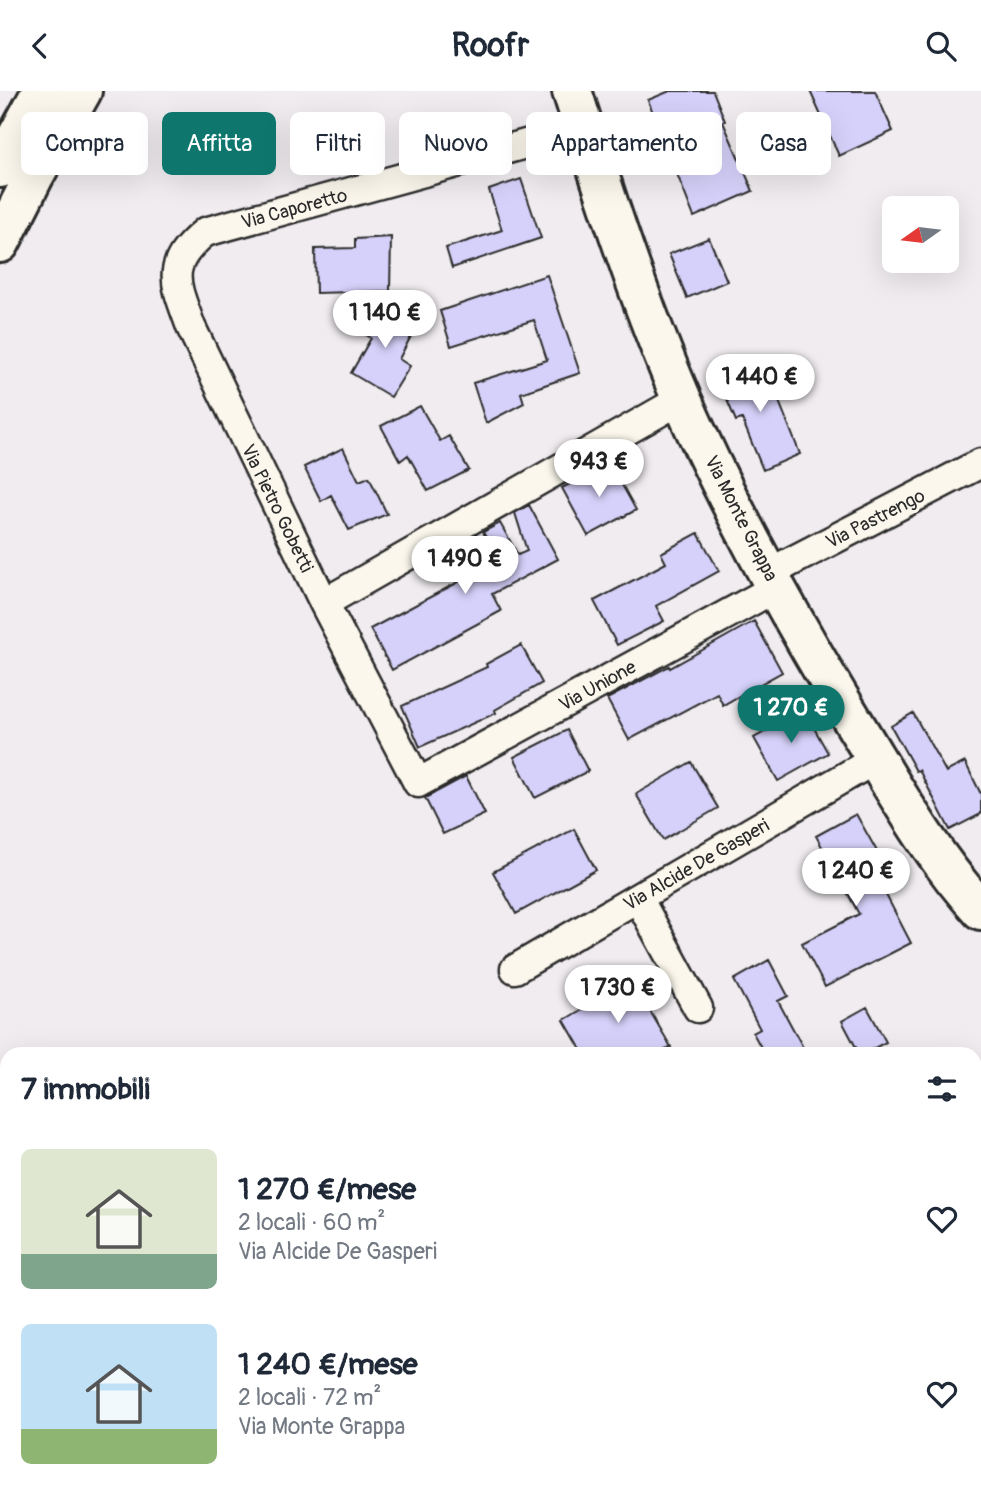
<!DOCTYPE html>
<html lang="it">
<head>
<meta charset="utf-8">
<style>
	body { margin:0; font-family:Pangolin,sans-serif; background:#f6f6f7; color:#1f2937; height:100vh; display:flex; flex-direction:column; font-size:26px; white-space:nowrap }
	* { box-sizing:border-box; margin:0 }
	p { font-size:23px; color:#747a83 }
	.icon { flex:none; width:38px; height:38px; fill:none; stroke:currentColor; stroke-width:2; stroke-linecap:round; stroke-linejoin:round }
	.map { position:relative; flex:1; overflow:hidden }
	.sheet { position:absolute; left:0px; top:956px; width:982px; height:450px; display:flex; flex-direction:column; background:#fff; border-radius:21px 21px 0 0; box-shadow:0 7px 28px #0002 }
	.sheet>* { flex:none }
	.guide { position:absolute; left:21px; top:21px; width:940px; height:63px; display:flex; gap:14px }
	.needle { width:46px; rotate:256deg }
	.tools { position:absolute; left:882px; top:105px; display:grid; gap:14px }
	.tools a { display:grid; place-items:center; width:77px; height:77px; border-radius:10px; background:#fff; box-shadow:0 7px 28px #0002; font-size:35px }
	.price { position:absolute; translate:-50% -60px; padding:0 16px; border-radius:24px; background:#fff; color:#222; font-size:23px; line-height:46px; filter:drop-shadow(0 2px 4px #0008) }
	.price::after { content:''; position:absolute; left:50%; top:42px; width:21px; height:16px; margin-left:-10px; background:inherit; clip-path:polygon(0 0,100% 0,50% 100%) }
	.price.on { background:#0f766e; color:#fff }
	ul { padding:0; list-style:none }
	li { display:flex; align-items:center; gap:21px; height:175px; padding:0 21px }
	li span { display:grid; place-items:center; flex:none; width:196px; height:140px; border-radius:10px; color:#555 }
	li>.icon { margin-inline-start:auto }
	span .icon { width:84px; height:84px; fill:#fffc; stroke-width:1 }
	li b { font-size:30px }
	h2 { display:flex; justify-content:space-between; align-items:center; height:84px; padding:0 21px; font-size:30px }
	.tag { padding:0 24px; border-radius:10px; background:#fff; box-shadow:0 7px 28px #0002; font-size:24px; line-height:63px }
	.tag.on { background:#0f766e; color:#fff }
	header { display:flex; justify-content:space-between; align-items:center; height:91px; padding:0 21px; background:#fff; font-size:32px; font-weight:800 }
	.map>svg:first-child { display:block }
	.building { fill:#d6d1fa; stroke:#2b2b2b; stroke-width:2 }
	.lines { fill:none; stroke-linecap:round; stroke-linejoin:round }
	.street-casing { stroke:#2b2b2b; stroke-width:33 }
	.secondary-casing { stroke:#2b2b2b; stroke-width:44 }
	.highway-casing { stroke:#2b2b2b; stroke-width:44 }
	.path { stroke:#2b2b2b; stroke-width:4.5; stroke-dasharray:7 5; stroke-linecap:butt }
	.street { stroke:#fbf7ec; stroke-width:28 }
	.secondary { stroke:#fbf7ec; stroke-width:38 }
	.highway { stroke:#fbf7ec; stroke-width:38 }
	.labels { text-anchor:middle; stroke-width:6; stroke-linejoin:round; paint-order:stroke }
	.street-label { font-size:19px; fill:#2b2b2b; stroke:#fbf7ec }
</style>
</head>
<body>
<header><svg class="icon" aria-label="back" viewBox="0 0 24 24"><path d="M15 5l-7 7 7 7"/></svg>Roofr<svg class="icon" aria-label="search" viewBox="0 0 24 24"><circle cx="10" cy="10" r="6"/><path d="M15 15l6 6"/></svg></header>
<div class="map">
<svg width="981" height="1405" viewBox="0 0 981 1405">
	<rect width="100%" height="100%" fill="#f0ecf0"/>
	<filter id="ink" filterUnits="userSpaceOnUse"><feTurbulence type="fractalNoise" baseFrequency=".0143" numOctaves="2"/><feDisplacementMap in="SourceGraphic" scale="14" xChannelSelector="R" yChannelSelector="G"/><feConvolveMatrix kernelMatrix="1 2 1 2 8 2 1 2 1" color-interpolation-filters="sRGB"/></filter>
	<g filter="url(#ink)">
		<!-- building -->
		<path class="building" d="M670,0h43l12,30 -2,1 30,69 -59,26 -46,-117z
			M810,0h65l18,40 -54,25z
			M521,88l20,59 -89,30 -6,-20 56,-18 -13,-40z
			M391,146l-1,54 -74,2 -1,-44 40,-1v-9z
			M709,147l18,43 -40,17 -18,-44z
			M547,184l33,98 -59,20 3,10 -38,20 -13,-40 74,-23 -13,-40 -83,26 -11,-35z
			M380,211l38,21 -19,36 11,7 -19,31 -40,-24 20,-35 -8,-5z
			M763,270l37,93 -37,16 -21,-51 -6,2 -18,-42z
			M420,315l20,35 9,-5 20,34 -41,21 -20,-36 -8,6 -19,-35z
			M343,357l16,33 10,-4 18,37 -38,16 -18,-35 -10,6 -17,-34z
			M610,372l26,47 -48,26 -26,-48z
			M529,414l29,54 -66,35 9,17 -109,59 -22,-41 128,-68 -15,-29 17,-9 18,32 9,-4 -12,-38z
			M698,442l21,38 -63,35 8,15 -47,24 -23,-44 72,-38 -5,-10z
			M754,530l28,51 -59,33 -6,-12 -88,47 -22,-41 62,-33 1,2z
			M521,554l21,38 -47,27 1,3 -76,34 -18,-41 85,-39 -1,-3z
			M804,619l24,43 -50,28 -24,-43z
			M913,622l33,59 19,-10 16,32v20l-31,16 -31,-60 -3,1 -25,-45z
			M567,639l21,41 -53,27 -21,-41z
			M691,671l27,46 -55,32 -27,-46z
			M466,685l19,38 -42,20 -18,-36z
			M856,723l27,48 -11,6 39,75 -86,44 -23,-44 57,-29 -43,-78z
			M574,738l22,41 -80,44 -23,-42z
			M769,869l19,36 -10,5 28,52h-42l-11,-20 7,-4 -26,-49z
			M632,889l39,67 -11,6h-77l-19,-33z
			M867,916l19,35 -21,11h-6l-17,-32z"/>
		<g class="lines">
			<defs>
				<path id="street" d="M584,37l-379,104c-41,34 -30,50 -14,95l133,276 94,180 359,-196
					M769,482l212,-110
					M324,512l358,-204
					M638,807l60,110
					M515,878l361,-210
					M975,1332l6,-4
					M961,1398l5,7
					M879,1405l8,-7"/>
				<path id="secondary" d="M572,0c33,104 67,209 110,309 49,112 111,222 174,326 38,62 75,130 125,184"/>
				<path id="highway" d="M0,77l42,-77
					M0,152l34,-67 48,-85"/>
			</defs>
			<!-- street casing -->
			<use href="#street" class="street-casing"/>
			<!-- secondary casing -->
			<use href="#secondary" class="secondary-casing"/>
			<!-- highway casing -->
			<use href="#highway" class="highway-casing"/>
			<!-- path -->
			<path class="path" d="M0,1366l7,13
				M18,1398l3,7"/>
			<!-- street -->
			<use href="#street" class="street"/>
			<!-- secondary -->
			<use href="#secondary" class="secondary"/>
			<!-- highway -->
			<use href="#highway" class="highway"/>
		</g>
	</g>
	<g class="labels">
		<!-- street labels -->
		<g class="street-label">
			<text transform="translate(294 117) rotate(-15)" y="7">Via Caporetto</text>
			<text transform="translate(278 417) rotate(64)" y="7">Via Pietro Gobetti</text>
			<text transform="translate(742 427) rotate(63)" y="7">Via Monte Grappa</text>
			<text transform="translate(875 427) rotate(-27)" y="7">Via Pastrengo</text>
			<text transform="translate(597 594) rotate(-29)" y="7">Via Unione</text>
			<text transform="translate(696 773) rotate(-30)" y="7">Via Alcide De Gasperi</text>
		</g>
	</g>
</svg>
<div class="tools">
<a><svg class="needle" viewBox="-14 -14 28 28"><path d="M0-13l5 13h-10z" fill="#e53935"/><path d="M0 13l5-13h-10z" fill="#747a83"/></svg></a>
</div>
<b class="price" style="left:385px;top:259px">1 140 €</b>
<b class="price" style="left:760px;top:323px">1 440 €</b>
<b class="price" style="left:599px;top:408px">943 €</b>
<b class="price" style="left:465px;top:505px">1 490 €</b>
<b class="price on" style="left:791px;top:654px">1 270 €</b>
<b class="price" style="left:856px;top:817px">1 240 €</b>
<b class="price" style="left:618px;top:934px">1 730 €</b>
<div class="guide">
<a class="tag">Compra</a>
<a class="tag on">Affitta</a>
<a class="tag">Filtri</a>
<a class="tag">Nuovo</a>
<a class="tag">Appartamento</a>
<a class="tag">Casa</a>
</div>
<section class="sheet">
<h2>7 immobili<svg class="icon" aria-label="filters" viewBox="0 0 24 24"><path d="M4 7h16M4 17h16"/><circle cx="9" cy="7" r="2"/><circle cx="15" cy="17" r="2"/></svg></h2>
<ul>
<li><span style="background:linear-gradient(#dfe7d0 75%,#7fa58c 0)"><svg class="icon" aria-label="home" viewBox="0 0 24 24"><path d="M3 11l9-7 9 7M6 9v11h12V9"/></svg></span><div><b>1 270 €/mese</b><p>2 locali · 60 m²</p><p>Via Alcide De Gasperi</p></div><svg class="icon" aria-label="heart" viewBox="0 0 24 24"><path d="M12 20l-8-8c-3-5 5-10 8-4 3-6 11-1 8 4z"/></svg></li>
<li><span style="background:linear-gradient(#bfe0f5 75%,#8fb573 0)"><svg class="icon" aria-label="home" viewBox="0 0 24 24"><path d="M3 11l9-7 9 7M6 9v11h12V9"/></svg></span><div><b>1 240 €/mese</b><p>2 locali · 72 m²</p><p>Via Monte Grappa</p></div><svg class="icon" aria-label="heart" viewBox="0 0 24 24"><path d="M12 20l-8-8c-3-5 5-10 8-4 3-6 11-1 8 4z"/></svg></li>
</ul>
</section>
</div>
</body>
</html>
